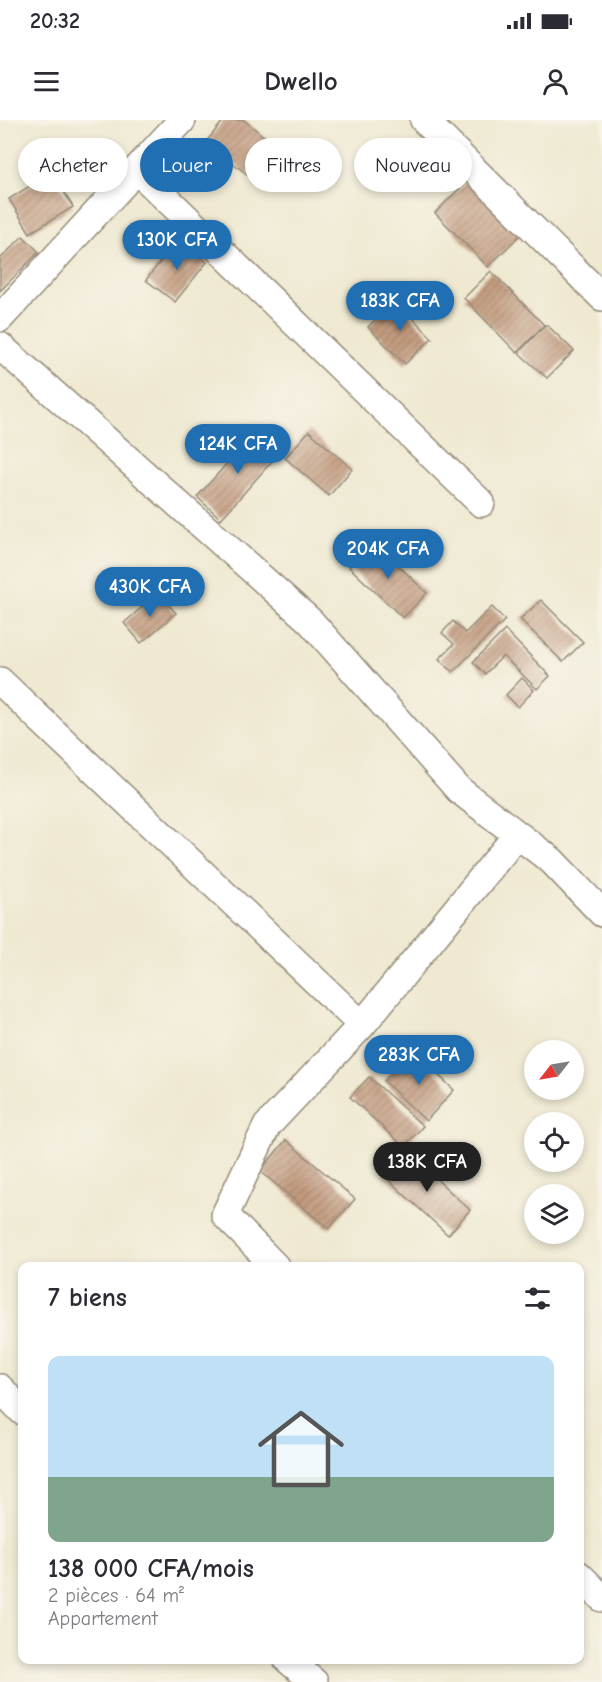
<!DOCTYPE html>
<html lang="fr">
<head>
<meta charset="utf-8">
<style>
	body { margin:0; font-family:"Comic Neue",sans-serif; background:#f2f2f3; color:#2b2b33; height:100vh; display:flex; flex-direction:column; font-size:22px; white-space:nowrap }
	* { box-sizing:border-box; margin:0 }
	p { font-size:20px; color:#7c7c81 }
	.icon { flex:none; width:33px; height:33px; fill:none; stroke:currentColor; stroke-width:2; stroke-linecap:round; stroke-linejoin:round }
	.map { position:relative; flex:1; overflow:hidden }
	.side { position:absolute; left:18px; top:1142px; width:566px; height:402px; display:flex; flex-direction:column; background:#fff; border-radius:12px; box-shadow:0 3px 9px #0003 }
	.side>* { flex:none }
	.top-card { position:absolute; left:18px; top:18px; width:567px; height:54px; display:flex; gap:12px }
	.needle { width:39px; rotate:239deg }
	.controls { position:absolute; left:524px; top:920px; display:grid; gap:12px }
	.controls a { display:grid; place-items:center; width:60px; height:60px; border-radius:50%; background:#fff; box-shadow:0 3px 9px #0003; font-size:30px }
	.price { position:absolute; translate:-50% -51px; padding:0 14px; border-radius:21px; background:#1f6fb2; color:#fff; font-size:20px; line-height:39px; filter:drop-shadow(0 2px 3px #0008) }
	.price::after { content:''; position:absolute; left:50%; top:36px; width:18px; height:14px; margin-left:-9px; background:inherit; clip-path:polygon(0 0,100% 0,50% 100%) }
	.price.selected { background:#222; color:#fff }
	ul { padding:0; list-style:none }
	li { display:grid; align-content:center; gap:12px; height:318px; padding:0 30px }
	li span { display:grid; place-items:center; height:186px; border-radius:12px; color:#555 }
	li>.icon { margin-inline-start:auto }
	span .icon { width:108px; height:108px; fill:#fffc; stroke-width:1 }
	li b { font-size:26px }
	h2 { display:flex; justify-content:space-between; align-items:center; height:72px; padding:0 30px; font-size:26px }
	.pill { padding:0 21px; border-radius:27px; background:#fff; box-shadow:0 3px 9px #0003; font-size:21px; line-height:54px }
	.pill.selected { background:#1f6fb2; color:#fff }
	.status { display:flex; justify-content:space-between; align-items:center; height:42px; padding:0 30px; background:#fff; direction:ltr }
	.status svg { height:16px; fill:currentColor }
	header { display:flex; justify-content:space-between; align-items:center; height:78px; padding:0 30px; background:#fff; font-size:27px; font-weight:700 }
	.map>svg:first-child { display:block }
	.building { fill:url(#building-hatch) }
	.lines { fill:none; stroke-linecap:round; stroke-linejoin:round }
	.minor-casing { stroke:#958a78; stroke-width:30 }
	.minor { stroke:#fff; stroke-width:27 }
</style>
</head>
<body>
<div class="status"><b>20:32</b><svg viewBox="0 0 49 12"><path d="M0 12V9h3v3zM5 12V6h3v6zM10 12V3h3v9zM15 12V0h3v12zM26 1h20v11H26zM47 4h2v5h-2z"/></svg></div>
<header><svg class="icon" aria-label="menu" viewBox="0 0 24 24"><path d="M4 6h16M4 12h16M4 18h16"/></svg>Dwello<svg class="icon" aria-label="person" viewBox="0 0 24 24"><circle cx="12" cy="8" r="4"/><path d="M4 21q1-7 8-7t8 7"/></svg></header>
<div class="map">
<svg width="602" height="1562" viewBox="0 0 602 1562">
	<defs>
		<pattern id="building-hatch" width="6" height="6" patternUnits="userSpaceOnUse" patternTransform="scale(1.5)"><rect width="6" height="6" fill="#c39b7f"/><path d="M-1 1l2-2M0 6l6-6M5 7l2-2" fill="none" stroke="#a07f67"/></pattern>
	</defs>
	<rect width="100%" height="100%" fill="#f7f3e8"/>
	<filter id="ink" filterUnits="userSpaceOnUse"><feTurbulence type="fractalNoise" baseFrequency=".0167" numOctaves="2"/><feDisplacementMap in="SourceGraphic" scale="12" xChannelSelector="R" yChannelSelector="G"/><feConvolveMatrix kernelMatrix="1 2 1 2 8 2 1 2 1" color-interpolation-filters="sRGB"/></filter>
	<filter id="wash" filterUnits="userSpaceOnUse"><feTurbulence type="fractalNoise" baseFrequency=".008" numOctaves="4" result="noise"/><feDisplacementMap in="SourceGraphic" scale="24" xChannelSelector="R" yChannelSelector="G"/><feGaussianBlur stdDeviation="1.35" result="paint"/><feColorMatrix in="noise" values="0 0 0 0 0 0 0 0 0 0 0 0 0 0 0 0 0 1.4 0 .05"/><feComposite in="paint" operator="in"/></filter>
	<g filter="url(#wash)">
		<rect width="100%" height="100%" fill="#efe9d1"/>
		<g id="blocks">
			<!-- building -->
			<path class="building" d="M224,0h20l28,23 -24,32 -42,-33z
				M52,52l21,35 -43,26 -21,-34z
				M468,60l54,53 -34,34 -53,-54z
				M23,116l16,16 -39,39v-32z
				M178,119l29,23 -32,40 -29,-22z
				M491,151l53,54 -27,28 -53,-55z
				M395,180l37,38 -27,26 -37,-37z
				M545,205h2l27,26 -27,27 -27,-24v-3z
				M256,311l24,21 -59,67 -24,-22z
				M309,311l43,38 -23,27 -44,-38z
				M373,421l54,52 -24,25 -54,-51z
				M158,473l18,20 -35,30 -17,-20z
				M541,480l42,42 -20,20 -43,-43z
				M492,487l13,13 -52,52 -14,-13 15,-15 -12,-11 11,-12 12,12z
				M505,510l45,46 -13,13 -34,-33 -18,18 -12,-12z
				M522,558l12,12 -16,17 -12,-12z
				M412,930l42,40 -28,31 -42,-40z
				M369,957l54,49 -19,21 -54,-50z
				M286,1020l69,59 -26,30 -69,-58z
				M406,1031l64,59 -22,25 -65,-60z"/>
		</g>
	</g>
	<g filter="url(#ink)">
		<use href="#blocks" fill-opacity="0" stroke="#958a78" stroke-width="1.5"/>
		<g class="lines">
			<defs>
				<path id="minor" d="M424,0l178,177
					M137,50l344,333
					M0,198l182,-198
					M0,226l310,275 149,169 93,71 50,52
					M0,561l362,344
					M275,1146l-50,-51 42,-89 95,-101 155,-190
					M0,1268l22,23
					M579,1455l23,23
					M287,1539l27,23"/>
			</defs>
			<!-- minor casing -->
			<use href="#minor" class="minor-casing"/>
			<!-- minor -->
			<use href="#minor" class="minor"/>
		</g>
	</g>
</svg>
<div class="controls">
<a><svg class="needle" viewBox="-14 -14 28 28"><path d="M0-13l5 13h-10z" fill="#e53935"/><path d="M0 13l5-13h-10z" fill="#7c7c81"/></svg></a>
<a><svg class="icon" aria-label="locate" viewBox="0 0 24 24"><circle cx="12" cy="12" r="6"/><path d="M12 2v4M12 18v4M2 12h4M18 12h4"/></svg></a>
<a><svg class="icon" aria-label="layers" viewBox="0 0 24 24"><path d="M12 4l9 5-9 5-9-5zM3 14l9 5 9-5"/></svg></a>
</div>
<b class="price" style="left:177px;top:151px">130K CFA</b>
<b class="price" style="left:400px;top:212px">183K CFA</b>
<b class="price" style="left:238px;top:355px">124K CFA</b>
<b class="price" style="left:388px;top:460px">204K CFA</b>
<b class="price" style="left:150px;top:498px">430K CFA</b>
<b class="price" style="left:419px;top:966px">283K CFA</b>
<b class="price selected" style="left:427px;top:1073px">138K CFA</b>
<div class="top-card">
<a class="pill">Acheter</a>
<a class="pill selected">Louer</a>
<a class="pill">Filtres</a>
<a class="pill">Nouveau</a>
</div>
<section class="side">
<h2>7 biens<svg class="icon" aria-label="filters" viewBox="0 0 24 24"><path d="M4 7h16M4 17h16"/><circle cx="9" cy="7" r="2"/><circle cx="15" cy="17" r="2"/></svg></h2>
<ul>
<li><span style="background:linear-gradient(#bfe0f5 65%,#7fa58c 0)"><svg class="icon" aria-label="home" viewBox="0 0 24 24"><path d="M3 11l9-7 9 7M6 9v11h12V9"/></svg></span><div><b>138 000 CFA/mois</b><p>2 pièces · 64 m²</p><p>Appartement</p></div></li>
</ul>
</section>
</div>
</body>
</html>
